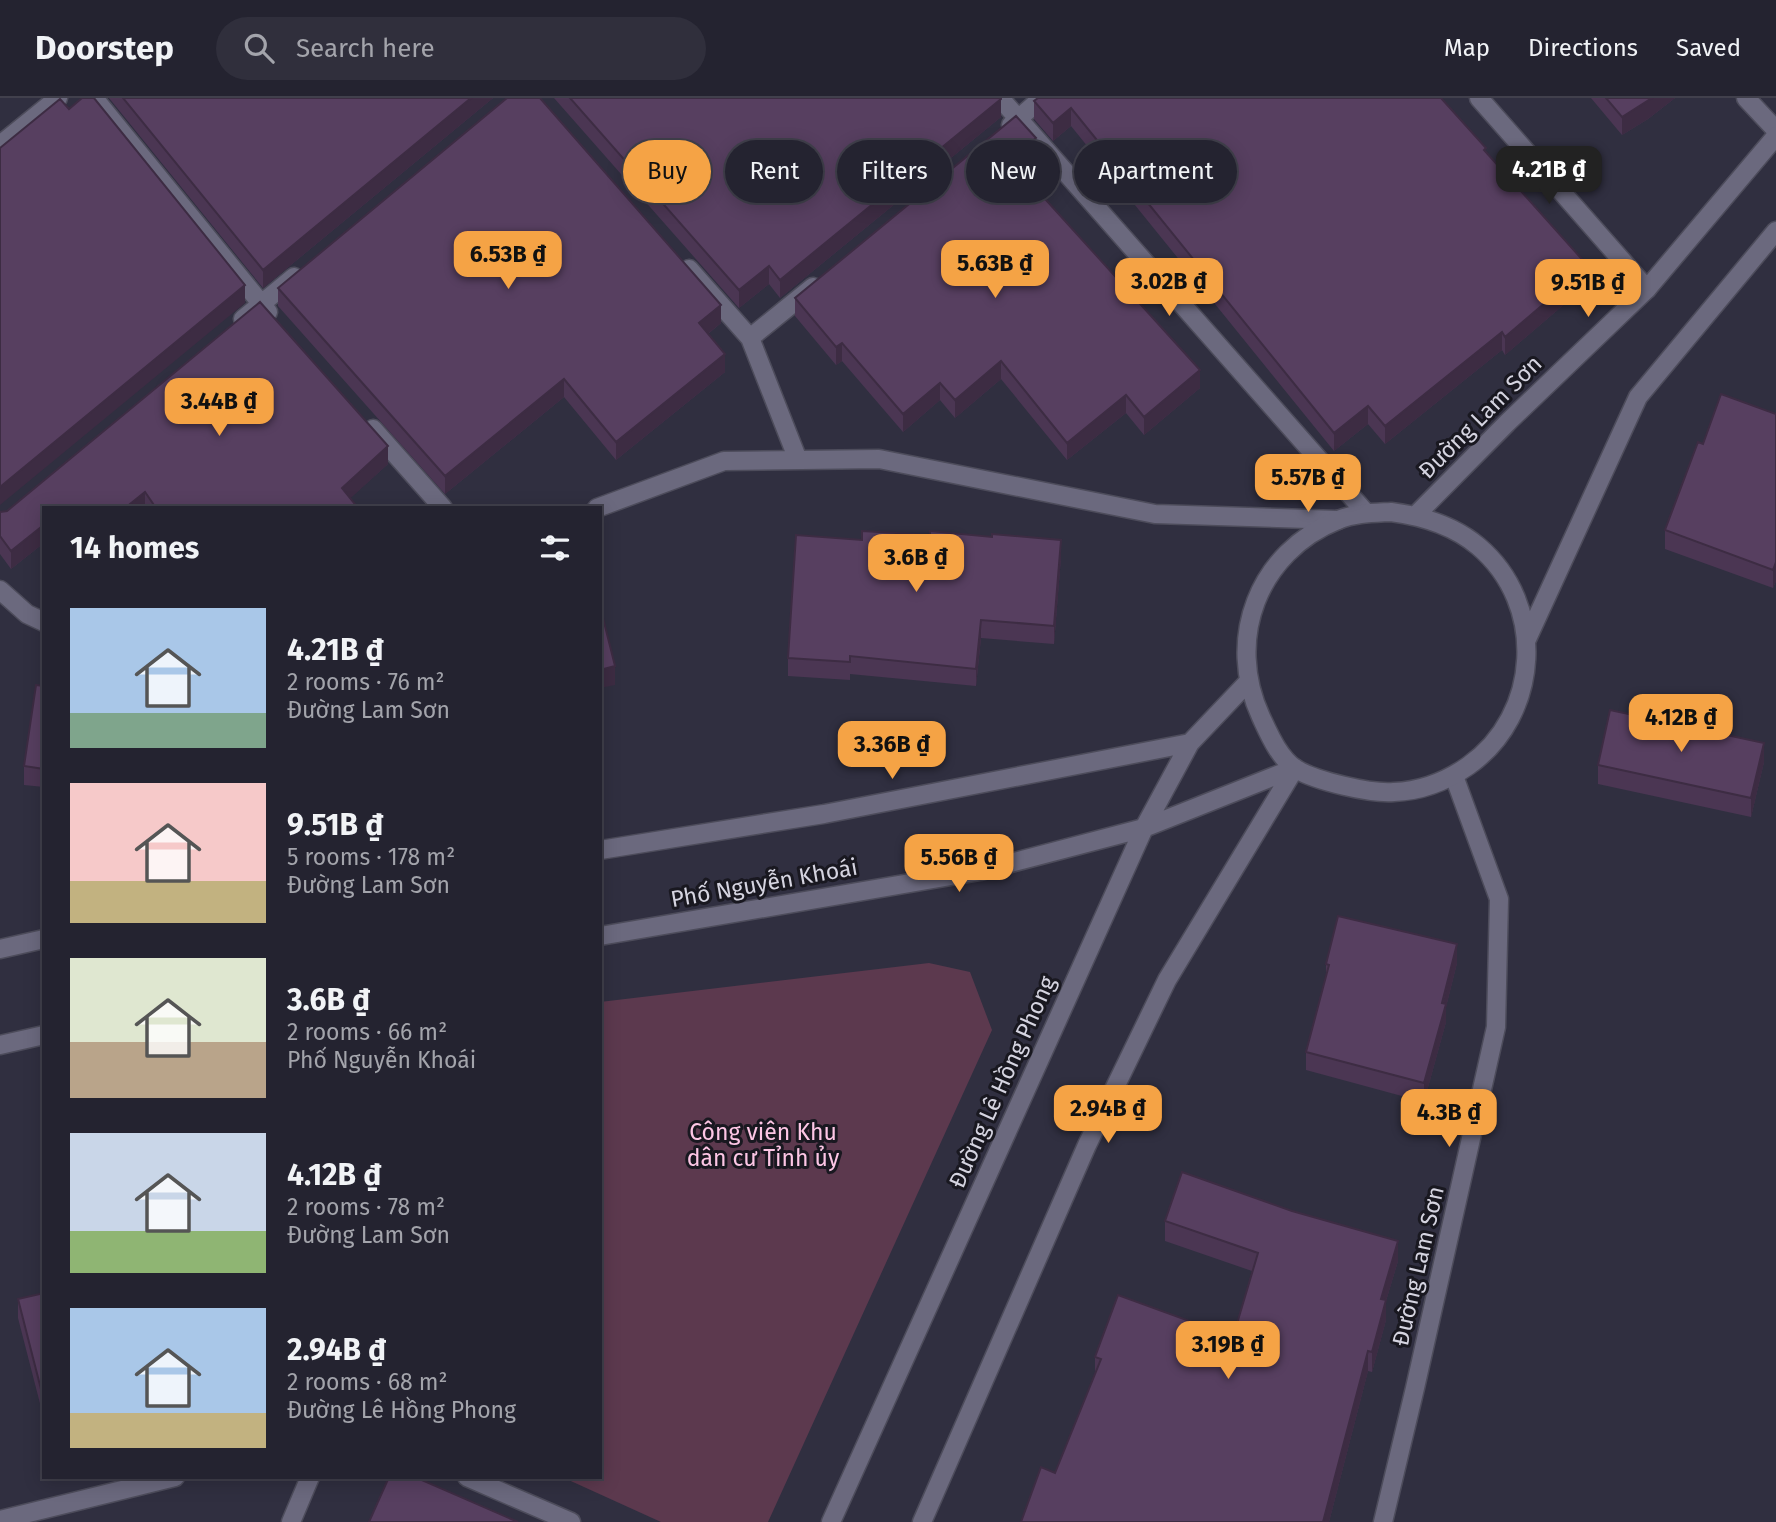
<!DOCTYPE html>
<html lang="en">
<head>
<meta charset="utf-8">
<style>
	body { margin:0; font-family:"Fira Sans",sans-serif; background:#302f3c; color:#f1f3f6; height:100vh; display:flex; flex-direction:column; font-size:26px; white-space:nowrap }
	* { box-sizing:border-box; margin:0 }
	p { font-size:23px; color:#a3a4ab }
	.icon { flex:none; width:38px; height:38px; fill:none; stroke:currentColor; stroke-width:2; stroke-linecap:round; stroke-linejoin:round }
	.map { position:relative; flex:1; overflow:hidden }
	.panel { position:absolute; left:42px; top:408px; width:560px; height:973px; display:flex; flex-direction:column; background:#242330; border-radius:0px; box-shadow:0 4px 18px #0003,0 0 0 2px #41404c }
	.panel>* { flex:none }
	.hud { position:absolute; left:623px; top:42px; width:665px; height:63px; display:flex; gap:14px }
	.price { position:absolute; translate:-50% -60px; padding:0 16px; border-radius:14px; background:#f5a345; color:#111; font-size:23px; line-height:46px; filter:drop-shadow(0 2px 4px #0008) }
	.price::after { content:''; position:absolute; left:50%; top:42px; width:21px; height:16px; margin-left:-10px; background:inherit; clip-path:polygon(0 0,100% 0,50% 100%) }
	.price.on { background:#222; color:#fff }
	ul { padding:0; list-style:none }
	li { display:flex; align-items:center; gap:21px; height:175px; padding:0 28px }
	li span { display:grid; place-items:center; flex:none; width:196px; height:140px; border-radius:0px; color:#555 }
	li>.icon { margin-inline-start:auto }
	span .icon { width:84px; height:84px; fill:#fffc; stroke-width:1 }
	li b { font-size:30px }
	h2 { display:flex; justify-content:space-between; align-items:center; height:84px; padding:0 28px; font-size:30px }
	.pill { padding:0 24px; border-radius:32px; background:#242330; box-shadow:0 4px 18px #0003,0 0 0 2px #41404c; font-size:24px; line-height:63px }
	.pill.on { background:#f5a345; color:#111 }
	header { display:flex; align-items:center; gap:42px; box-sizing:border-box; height:98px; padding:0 35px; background:#242330; border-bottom:2px solid #41404c }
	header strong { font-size:33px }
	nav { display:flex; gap:38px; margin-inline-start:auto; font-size:24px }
	.search { width:490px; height:63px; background:#302f3c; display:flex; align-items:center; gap:18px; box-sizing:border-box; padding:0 24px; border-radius:38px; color:#a3a4ab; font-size:26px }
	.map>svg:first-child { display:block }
	.green { fill:#5c394e }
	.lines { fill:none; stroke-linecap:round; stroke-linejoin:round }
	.street-casing { stroke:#4d4c5b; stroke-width:21 }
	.secondary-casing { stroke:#4d4c5b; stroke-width:21 }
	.street { stroke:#6b697e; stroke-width:18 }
	.secondary { stroke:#6b697e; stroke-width:18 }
	.wall { fill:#4b3653 }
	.shaded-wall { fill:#3d2c43 }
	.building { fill:#573f60; stroke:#3d2c43; stroke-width:2 }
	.labels { text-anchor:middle; stroke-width:6; stroke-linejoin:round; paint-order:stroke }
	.street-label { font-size:23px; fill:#d5d4e0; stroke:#191820 }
	.park-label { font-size:23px; fill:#fdc6e5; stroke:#191820 }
</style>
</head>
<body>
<header>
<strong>Doorstep</strong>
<div class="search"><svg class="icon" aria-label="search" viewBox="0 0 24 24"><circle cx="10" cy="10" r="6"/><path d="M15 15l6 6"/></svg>Search here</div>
<nav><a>Map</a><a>Directions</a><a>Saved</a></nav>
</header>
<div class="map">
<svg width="1776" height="1424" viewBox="0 0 1776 1424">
	<rect width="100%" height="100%" fill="#302f40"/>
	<!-- green -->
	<path class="green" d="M929,865l41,9 22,58 -224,492h-107l-99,-45h38v-475z"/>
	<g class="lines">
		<defs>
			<path id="street" d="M94,0l174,214
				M1000,0l366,415
				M1479,0l168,191
				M1746,0l30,32
				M1011,27l31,-27
				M0,47l58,-47
				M689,171l61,69 48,122
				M243,221l51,-42
				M750,240l63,-51
				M373,331l70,79
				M597,410l127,-47 155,-2 276,55 183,6
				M0,492l27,24 17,8
				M467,1379l104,45
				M0,1422l175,-43
				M291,1424l19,-45
				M1383,1424l32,-134 81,-361 3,-128 -45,-123"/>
			<path id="secondary" d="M1391,414c31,4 62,13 87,34 69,58 63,169 -10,220 -23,16 -47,25 -74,26 -23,2 -78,-11 -98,-23 -17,-11 -27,-35 -35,-52 -36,-78 -3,-165 77,-197 17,-7 35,-7 53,-8z
				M1416,417l91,-92 140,-134 129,-153
				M1527,541l111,-242 138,-166
				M600,752l224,-36 366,-71
				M600,838l380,-65 164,-43 151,-60
				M0,851l44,-10
				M0,947l44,-10
				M831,1424l313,-694 46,-85 58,-61
				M922,1424l165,-377 80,-165 128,-212"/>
		</defs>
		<!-- street casing -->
		<use href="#street" class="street-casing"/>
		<!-- secondary casing -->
		<use href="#secondary" class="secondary-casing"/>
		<!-- street -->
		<use href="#street" class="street"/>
		<!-- secondary -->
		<use href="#secondary" class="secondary"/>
	</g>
	<!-- wall -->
	<path class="wall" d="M109,0h384l-230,190z
		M554,0h447v19l-221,181 -11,-14 -30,24z
		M1591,0h84l-27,21 -26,16z
		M1034,3l452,51 102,132 -83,71 -3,-5 -117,94 -17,-20 -34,27 -263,-325 -18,15 -19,-22z
		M1036,58l-16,13 180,219 -56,47 -18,-22 -59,47 -66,-81 -46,39 -15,-18 -37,32 -61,-71 -6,4 -41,-49v-18z
		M278,190l443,35 -13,11 17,38 -109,88 -52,-63 -119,97 -167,-188z
		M260,204l128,162 -38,34 8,10h-314v43l-4,-5 -29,23 -11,-15v-42l7,-1z
		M1776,316v167l-3,7 -108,-39v-19l38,-86z
		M1061,459l-7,87 -73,-6 -5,48 -126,-12v6l-62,-4v-18z
		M44,588v101l-20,-2v-19z
		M1764,664l-13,55 -153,-33v-19z
		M1457,865l-11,44v15l-22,80 -118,-32v-18l20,-77v-11z
		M1165,1123l233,40 -12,40v19l-14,52 -4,-1 -39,151h-308l34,-49 40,-100v-16l138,-20 19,-66 -87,-30z
		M44,1195v126l-26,-101v-19z"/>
	<!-- shaded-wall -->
	<path class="shaded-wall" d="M471,0h22l-230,190v-18z
		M1652,0h23l-27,21 -26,16v-18z
		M1001,1v18l-221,181v-18z
		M1071,10v18l-18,15v-18z
		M1036,40v18l-25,20v-18z
		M769,168v18l-30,24v-18z
		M1588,168v18l-83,71v-18z
		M245,187v18l-245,202v-18z
		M721,207v18l-22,18v-18z
		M1502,234v18l-117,94v-18z
		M842,245v18l-6,4v-18z
		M725,256v18l-109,88v-18z
		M1001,263v18l-46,39v-18z
		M1200,272v18l-56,47v-18z
		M564,281v18l-119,97v-18z
		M940,285v17l-37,32v-18z
		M1126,297v18l-59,47v-17z
		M1368,308v18l-34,27v-18z
		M388,348v18l-46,42v-18z
		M145,394v16h-20z
		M40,430v18l-29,23v-18z
		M1061,442v17l-7,87v-18z
		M1776,464v19l-3,7v-18z
		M981,522v18l-5,48v-17z
		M615,568v19l-15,3v-18z
		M1764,645v19l-13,55v-19z
		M1457,846v19l-11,44v15l-22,80v-19z
		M1398,1143v20l-12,40v19l-14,52v-20l9,-53z
		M1368,1253v20l-39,151h-6z"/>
	<!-- building -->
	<path class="building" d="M82,0h12l151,187 -245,202v-339l60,-49 9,10z
		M123,0h348l-208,172z
		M507,0h33l181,207 -22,18 26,31 -109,88 -52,-63 -119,97 -167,-188z
		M570,0h431v1l-221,181 -11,-14 -30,24z
		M1038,0h403l45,50 -2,2 104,116 -83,71 -3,-5 -117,94 -17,-20 -34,27 -263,-325 -18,15 -19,-22z
		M1606,0h46l-30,19z
		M1016,18l20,22 -25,20 26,32 163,180 -56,47 -18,-22 -59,48 -66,-82 -46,39 -15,-17 -37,31 -61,-71 -6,4 -41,-49z
		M260,204l128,144 -46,42 16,20h-202l-11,-16 -20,16h-81v25l-4,-5 -29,23 -11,-15v-24l7,-1z
		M1721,296l55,20v148l-3,8 -108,-40 33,-88 5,2z
		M862,433l68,4v-4l62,6v-3l69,6 -7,86 -73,-6 -5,49 -126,-13v6l-62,-4 8,-123 66,5z
		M600,508l15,60 -15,4z
		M36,587l8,1v83l-20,-3z
		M1610,612l154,33 -13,55 -153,-33z
		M1338,818l119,28 -15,59 4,1 -22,79 -118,-31 23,-87 -3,-1z
		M1182,1074l110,39 106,30 -17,58 5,1 -14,52 -4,-1 -45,171h-302l20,-55 14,6 46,-114 -6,-2 23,-62 115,42 25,-84 -93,-32z
		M44,1195v108l-26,-102z
		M389,1379h26l103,45h-149z"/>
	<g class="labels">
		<!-- street labels -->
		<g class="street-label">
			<text transform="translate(1480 319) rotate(-45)" y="8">Đường Lam Sơn</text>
			<text transform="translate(764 785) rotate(-10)" y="8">Phố Nguyễn Khoái</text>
			<text transform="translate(1002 984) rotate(-66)" y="8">Đường Lê Hồng Phong</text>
			<text transform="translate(1418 1168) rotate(-77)" y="8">Đường Lam Sơn</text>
		</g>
		<!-- park labels -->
		<g class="park-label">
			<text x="763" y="1042">Công viên Khu<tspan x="763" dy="26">dân cư Tỉnh ủy</tspan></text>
		</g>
	</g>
</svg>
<b class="price on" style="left:1549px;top:108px">4.21B ₫</b>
<b class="price" style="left:508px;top:193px">6.53B ₫</b>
<b class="price" style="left:995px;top:202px">5.63B ₫</b>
<b class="price" style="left:1169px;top:220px">3.02B ₫</b>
<b class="price" style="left:1588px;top:221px">9.51B ₫</b>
<b class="price" style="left:219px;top:340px">3.44B ₫</b>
<b class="price" style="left:1308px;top:416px">5.57B ₫</b>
<b class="price" style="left:916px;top:496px">3.6B ₫</b>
<b class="price" style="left:1681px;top:656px">4.12B ₫</b>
<b class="price" style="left:892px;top:683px">3.36B ₫</b>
<b class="price" style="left:959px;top:796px">5.56B ₫</b>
<b class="price" style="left:1108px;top:1047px">2.94B ₫</b>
<b class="price" style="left:1449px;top:1051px">4.3B ₫</b>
<b class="price" style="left:1228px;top:1283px">3.19B ₫</b>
<div class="hud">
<a class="pill on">Buy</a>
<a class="pill">Rent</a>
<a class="pill">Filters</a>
<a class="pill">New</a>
<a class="pill">Apartment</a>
</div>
<section class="panel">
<h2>14 homes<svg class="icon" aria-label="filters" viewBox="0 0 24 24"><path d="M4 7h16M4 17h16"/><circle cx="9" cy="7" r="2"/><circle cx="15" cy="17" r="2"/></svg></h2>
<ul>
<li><span style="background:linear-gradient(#a9c7e8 75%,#7fa58c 0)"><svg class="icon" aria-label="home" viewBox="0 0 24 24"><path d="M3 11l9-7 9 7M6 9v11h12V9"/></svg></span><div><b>4.21B ₫</b><p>2 rooms · 76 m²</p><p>Đường Lam Sơn</p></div></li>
<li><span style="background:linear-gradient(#f6c9c9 70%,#c2b280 0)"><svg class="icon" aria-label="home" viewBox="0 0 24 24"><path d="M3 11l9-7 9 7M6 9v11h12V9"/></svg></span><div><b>9.51B ₫</b><p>5 rooms · 178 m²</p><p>Đường Lam Sơn</p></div></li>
<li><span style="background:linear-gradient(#dfe7d0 60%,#b9a48a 0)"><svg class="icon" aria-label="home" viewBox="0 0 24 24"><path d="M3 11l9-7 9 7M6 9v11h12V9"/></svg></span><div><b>3.6B ₫</b><p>2 rooms · 66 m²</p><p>Phố Nguyễn Khoái</p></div></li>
<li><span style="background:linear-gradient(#c9d6e8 70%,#8fb573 0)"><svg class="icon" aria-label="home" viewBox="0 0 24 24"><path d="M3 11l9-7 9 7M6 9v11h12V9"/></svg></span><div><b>4.12B ₫</b><p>2 rooms · 78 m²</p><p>Đường Lam Sơn</p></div></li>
<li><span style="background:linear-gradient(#a9c7e8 75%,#c2b280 0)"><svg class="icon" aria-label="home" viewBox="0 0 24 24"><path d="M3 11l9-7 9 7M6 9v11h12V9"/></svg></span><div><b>2.94B ₫</b><p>2 rooms · 68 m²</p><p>Đường Lê Hồng Phong</p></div></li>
</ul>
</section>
</div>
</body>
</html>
